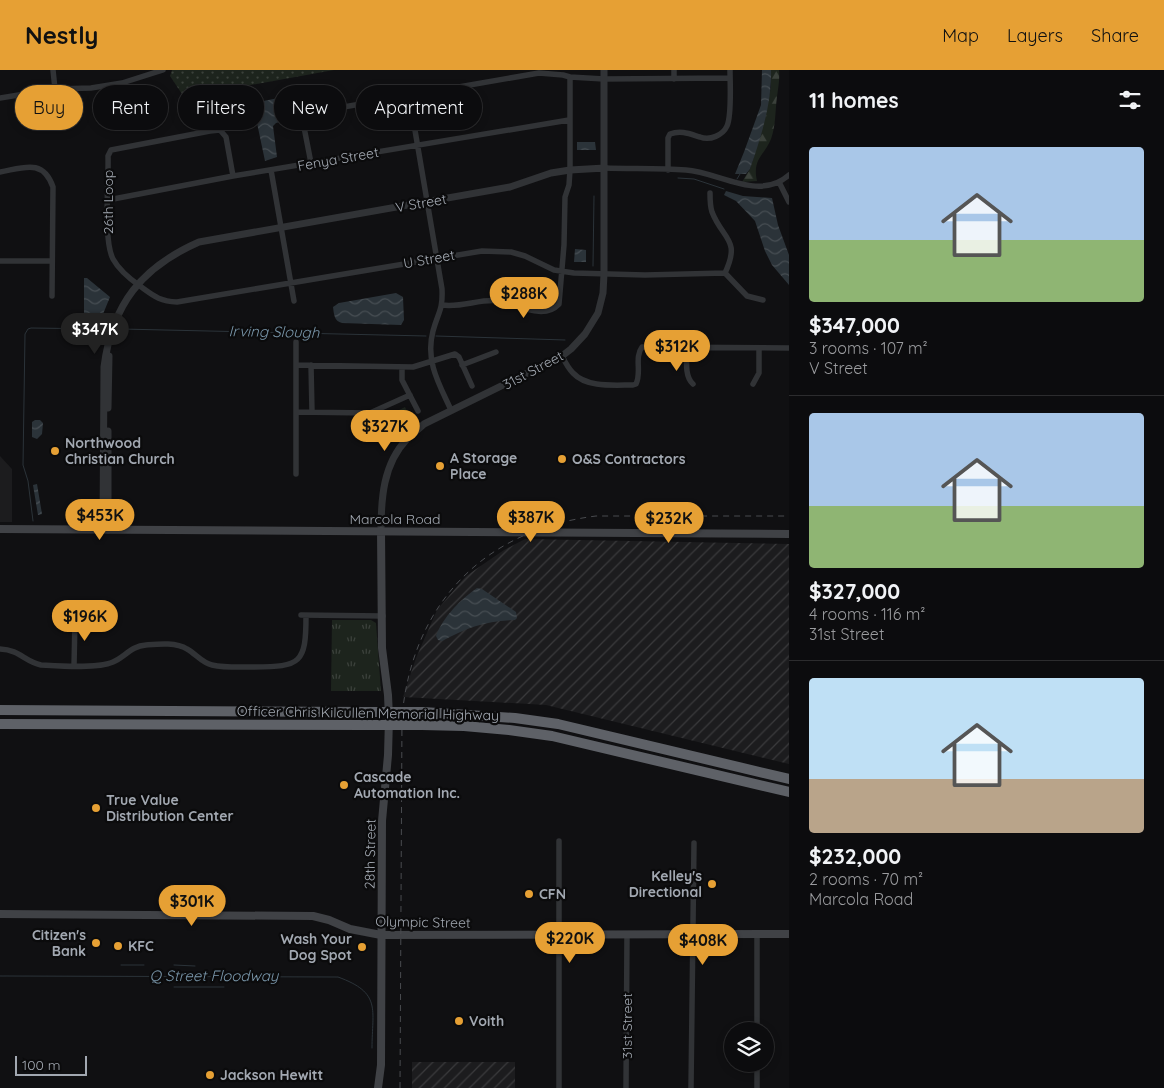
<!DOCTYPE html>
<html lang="en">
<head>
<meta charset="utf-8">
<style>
	body { margin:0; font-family:Quicksand,sans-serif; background:#151517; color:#f1f3f6; height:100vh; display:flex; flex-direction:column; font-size:19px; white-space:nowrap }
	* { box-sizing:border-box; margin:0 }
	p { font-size:16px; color:#9a9b9e }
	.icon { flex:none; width:28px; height:28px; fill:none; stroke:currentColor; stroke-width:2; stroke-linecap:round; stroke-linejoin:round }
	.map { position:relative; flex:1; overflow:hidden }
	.sheet { display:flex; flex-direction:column; background:#0c0c0e; width:375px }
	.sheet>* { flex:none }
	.banner { position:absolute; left:15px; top:15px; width:475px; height:45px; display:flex; gap:10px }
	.fabs { position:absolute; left:724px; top:952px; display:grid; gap:10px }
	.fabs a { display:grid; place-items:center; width:50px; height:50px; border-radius:50%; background:#0c0c0e; box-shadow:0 2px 8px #0003,0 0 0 1px #2c2c2e; font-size:25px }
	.scale { position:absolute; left:15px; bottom:12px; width:72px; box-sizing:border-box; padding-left:5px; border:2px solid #a2a8b1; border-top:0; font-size:14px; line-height:18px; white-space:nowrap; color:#a2a8b1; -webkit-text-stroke:4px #0b0b0c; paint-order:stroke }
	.price { position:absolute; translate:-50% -42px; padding:0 11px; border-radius:18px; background:#e6a034; color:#111; font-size:16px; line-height:32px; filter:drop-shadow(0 1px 2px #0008) }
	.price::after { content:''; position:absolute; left:50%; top:30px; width:15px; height:11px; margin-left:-8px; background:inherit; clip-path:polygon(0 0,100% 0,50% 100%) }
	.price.selected { background:#222; color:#fff }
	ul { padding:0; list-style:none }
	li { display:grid; align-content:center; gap:10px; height:265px; padding:0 20px }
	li+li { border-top:1px solid #2c2c2e }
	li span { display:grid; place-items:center; height:155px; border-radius:5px; color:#555 }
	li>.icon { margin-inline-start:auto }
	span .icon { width:90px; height:90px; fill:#fffc; stroke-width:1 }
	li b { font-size:21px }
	h2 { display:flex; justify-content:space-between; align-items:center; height:60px; padding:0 20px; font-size:21px }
	.tag { padding:0 18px; border-radius:22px; background:#0c0c0e; box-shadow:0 2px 8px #0003,0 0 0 1px #2c2c2e; font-size:18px; line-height:45px }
	.tag.selected { background:#e6a034; color:#111 }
	header { display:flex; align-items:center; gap:30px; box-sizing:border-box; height:70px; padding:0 25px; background:#e6a034; color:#111 }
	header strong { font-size:24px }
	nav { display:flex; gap:28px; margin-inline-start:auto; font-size:18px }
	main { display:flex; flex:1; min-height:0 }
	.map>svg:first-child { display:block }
	.built { fill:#1c1c1e }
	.industrial { fill:url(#industrial-furrows) }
	.grass { fill:url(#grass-tufts) }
	.forest { fill:url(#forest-firs) }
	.park { fill:url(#park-dots) }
	.garden { fill:#1d241d }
	.water { fill:url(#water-waves) }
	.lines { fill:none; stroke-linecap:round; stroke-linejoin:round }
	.stream { stroke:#2b3339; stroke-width:1 }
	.minor { stroke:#313336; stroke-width:5.5 }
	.tertiary { stroke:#313336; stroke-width:7 }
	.secondary { stroke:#404246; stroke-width:8 }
	.motorway { stroke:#5e6167; stroke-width:10 }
	.rail { stroke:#494b4f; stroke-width:1; stroke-dasharray:6 5; stroke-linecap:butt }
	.motorway-bridge { stroke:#5e6167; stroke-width:10 }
	.poi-dot { fill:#e6a034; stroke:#0b0b0c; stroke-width:2 }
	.labels { text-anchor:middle; stroke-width:4.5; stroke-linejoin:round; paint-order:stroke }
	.street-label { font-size:14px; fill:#a2a8b1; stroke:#0b0b0c }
	.poi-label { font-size:14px; font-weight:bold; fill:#a2a8b1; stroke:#0b0b0c; text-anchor:start }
	.water-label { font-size:15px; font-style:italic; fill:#7a97ab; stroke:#0b0b0c }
</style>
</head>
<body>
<header>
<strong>Nestly</strong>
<nav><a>Map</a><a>Layers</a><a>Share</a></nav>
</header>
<main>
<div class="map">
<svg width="789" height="1018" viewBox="0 0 789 1018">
	<defs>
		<pattern id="industrial-furrows" width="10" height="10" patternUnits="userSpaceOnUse" patternTransform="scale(1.25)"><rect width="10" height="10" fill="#1c1c1e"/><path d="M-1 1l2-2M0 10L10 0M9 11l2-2" fill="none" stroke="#3a3a3c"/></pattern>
		<pattern id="grass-tufts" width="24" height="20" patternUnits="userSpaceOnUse" patternTransform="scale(1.25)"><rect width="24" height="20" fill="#1d241d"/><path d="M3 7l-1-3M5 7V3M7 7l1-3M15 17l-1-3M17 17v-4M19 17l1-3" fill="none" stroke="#3b413b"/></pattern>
		<pattern id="forest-firs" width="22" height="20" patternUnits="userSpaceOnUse" patternTransform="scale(1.25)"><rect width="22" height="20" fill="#1d241d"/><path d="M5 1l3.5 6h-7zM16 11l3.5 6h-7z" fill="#3b413b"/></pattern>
		<pattern id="park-dots" width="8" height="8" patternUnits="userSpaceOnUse" patternTransform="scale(1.25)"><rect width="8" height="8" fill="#1d241d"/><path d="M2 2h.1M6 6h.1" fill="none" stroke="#3b413b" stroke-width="1.8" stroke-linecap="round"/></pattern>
		<pattern id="water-waves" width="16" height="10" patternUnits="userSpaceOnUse" patternTransform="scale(1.25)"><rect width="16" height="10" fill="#2b3339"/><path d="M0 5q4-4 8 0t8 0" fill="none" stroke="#474e53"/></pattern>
	</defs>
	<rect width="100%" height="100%" fill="#101012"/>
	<!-- built -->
	<path class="built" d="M0,386l12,13v53h-12z"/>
	<!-- industrial -->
	<path class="industrial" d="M525,469l264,5v220l-243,-59 -143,-8 13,-39 21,-48 29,-34 38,-26z
		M412,992h103v26h-103z"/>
	<!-- grass -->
	<path class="grass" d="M332,550h39l5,3 5,68h-50z"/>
	<!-- forest -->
	<path class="forest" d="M771,0h8c1,9 -1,18 -2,27 -2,14 -1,28 -6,42 -7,17 -19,20 -14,42l-15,1 8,-13 3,-9 18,-72z"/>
	<!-- park -->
	<path class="park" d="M172,0h162l-150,27 -14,-21z"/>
	<!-- garden -->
	<path class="garden" d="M405,337l6,13 -10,5 -6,-13z"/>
	<!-- water -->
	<path class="water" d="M762,0h9c1,33 -10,67 -21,99l-4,5h-11l9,-22 17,-47z
		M284,27l3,2 2,18 -1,3 -12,3 -3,3 4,31 -12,4 -8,-38 -14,-15v-3z
		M577,72h18l1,8h-19z
		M726,121l17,5 29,2 6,27 11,30v30l-17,-20 -7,-14 -10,-30 -19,-20 -12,-6z
		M575,179l11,1v12h-12z
		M84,208h3l23,19 -9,22 -12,1 -5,-3z
		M396,223l7,4 1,23 -3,5 -59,-2c-8,-2 -8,-9 -9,-16l6,-4z
		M35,350h5l3,3 -1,11 -5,5 -5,-2v-15z
		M37,414l5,30 -4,1 -5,-30z
		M477,518l5,1 34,23 1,6 -2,2c-29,1 -47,7 -73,21l-4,-1 -2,-4c7,-19 25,-37 41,-48z"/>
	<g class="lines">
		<!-- stream -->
		<path class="stream" d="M678,108l16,1 30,10
			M737,109l3,-5
			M593,196l1,-70
			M121,259l305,7
			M436,266l129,4
			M33,451l-5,-40 -5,-16 2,-131 3,-5 3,-1 74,1
			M121,895h23
			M174,895l21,1
			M0,906l338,1c44,16 34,32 34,71
			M174,917h50"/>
		<!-- minor -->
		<path class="minor" d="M53,0l2,19
			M674,9v-9
			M409,25l33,194c1,22 -4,23 -9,42 -8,30 6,53 18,79
			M0,28l55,-9 36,-1 31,-5 41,-13
			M311,93l-8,-41 1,-5 5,-4 230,-40 24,2 7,2 34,2 126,-1
			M605,98c26,1 54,0 81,2 33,2 73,32 103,5
			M271,100l23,131
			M668,100v-32l2,-4c11,-4 20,0 30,3 10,4 23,-2 27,-11 5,-11 3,-43 3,-56
			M0,102c23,-4 43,-14 53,15l-1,109
			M233,106l-7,-39 -6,-7 -10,1 -99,19 -3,6c1,24 -5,84 5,103 6,11 17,20 27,27 14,10 19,15 37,16l305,-51 29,1 14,4 29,14 20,3 71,2 80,-2
			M779,112l10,20
			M710,123c0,6 0,13 2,19 11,28 29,27 13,61
			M108,130l125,-24 336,-56
			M0,191h52
			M725,203l22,23 16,4
			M442,235c20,3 39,-7 58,-4 18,3 43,20 59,3l5,-59 1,-48 4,-12 1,-15v-93
			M296,272v132
			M687,278c0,11 -3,28 6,36
			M562,286c3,6 6,12 11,17 14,15 41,12 60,12l3,-1c6,-12 -2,-26 6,-37h10l137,1
			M296,295l117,2 42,-13 4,3 13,29
			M311,295l1,47
			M462,295l34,-13
			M402,297v13l16,31
			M753,314l6,-11v-25
			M296,342l74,1 40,-18
			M301,545l82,1
			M0,579c20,1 24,12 41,16 18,1 56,4 72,-3 12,-5 18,-16 33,-17 12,-1 30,-3 41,4 9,5 15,14 25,16 13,3 29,2 42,2 47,0 52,-4 52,-51
			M74,596l1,-47
			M757,961v-97
			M559,1018v-247
			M626,1018l1,-154
			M691,1018l3,-245
			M757,1018v-24"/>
		<!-- tertiary -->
		<path class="tertiary" d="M108,338l1,-52
			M108,361v99
			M103,460l1,-163c8,-63 38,-100 95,-125l311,-55 41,-14 19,-3 35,-2
			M381,461c0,-32 2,-67 26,-92 5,-5 12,-10 17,-15l138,-68 9,-7 14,-15 13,-21 5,-20 1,-19v-204"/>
		<!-- secondary -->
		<path class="secondary" d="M0,459l789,5
			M0,844l313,2 16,4 21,9 31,6 408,-1
			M378,1018l3,-23 1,-244 6,-66 1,-37 -1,-23 -6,-47 -1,-117"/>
		<!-- motorway -->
		<path class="motorway" d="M0,640l367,2
			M423,642l92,6 43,6 231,55
			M0,654l368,1
			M422,655l42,1 45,4 43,6 237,56"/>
		<!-- rail -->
		<path class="rail" d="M400,1018l2,-371c10,-112 81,-187 194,-201h193"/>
		<!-- motorway-bridge -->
		<path class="motorway-bridge" d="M367,642h56
			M368,655h54"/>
	</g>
	<!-- markers -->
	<g class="poi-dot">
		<circle cx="55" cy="381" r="5"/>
		<circle cx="562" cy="389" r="5"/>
		<circle cx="440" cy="396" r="5"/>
		<circle cx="344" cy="715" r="5"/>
		<circle cx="96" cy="738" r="5"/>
		<circle cx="712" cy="814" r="5"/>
		<circle cx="529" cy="824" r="5"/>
		<circle cx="96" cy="873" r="5"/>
		<circle cx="118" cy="876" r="5"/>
		<circle cx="362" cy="877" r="5"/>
		<circle cx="459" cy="951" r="5"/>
		<circle cx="210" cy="1005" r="5"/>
	</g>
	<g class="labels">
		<!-- street labels -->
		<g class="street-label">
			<text transform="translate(338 89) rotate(-10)" y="5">Fenya Street</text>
			<text transform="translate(108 132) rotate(-90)" y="5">26th Loop</text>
			<text transform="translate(421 133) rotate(-10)" y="5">V Street</text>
			<text transform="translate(429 189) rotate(-10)" y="5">U Street</text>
			<text transform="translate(533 300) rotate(-28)" y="5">31st Street</text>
			<text x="395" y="454">Marcola Road</text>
			<text transform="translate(368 643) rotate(1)" y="5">Officer Chris Kilcullen Memorial Highway</text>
			<text transform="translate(370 784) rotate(-89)" y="5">28th Street</text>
			<text transform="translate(423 852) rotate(1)" y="5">Olympic Street</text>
			<text transform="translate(627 956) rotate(-90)" y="5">31st Street</text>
		</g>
		<!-- poi labels -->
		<g class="poi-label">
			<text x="65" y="378">Northwood<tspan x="65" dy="16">Christian Church</tspan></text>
			<text x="450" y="393">A Storage<tspan x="450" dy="16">Place</tspan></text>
			<text x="572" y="394">O&amp;S Contractors</text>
			<text x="354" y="712">Cascade<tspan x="354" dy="16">Automation Inc.</tspan></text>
			<text x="106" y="735">True Value<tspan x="106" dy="16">Distribution Center</tspan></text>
			<text x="702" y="811" text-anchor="end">Kelley's<tspan x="702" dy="16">Directional</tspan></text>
			<text x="539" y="829">CFN</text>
			<text x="86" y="870" text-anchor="end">Citizen's<tspan x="86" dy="16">Bank</tspan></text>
			<text x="352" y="874" text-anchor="end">Wash Your<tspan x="352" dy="16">Dog Spot</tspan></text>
			<text x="128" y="881">KFC</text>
			<text x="469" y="956">Voith</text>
			<text x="220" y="1010">Jackson Hewitt</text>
		</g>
		<!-- water labels -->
		<g class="water-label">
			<text transform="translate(274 262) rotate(1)" y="5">Irving Slough</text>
			<text x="214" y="911">Q Street Floodway</text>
		</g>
	</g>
</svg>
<div class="fabs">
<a><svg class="icon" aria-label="layers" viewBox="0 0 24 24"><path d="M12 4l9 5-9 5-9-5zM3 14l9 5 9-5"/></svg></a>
</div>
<div class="scale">100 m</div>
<b class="price" style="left:524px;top:249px">$288K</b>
<b class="price selected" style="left:95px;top:285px">$347K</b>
<b class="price" style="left:677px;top:302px">$312K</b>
<b class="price" style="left:385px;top:382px">$327K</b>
<b class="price" style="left:100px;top:471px">$453K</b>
<b class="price" style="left:531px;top:473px">$387K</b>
<b class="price" style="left:669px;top:474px">$232K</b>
<b class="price" style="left:85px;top:572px">$196K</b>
<b class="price" style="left:192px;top:857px">$301K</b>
<b class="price" style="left:570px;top:894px">$220K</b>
<b class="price" style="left:703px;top:896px">$408K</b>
<div class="banner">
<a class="tag selected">Buy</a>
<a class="tag">Rent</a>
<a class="tag">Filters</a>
<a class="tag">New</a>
<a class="tag">Apartment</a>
</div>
</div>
<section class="sheet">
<h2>11 homes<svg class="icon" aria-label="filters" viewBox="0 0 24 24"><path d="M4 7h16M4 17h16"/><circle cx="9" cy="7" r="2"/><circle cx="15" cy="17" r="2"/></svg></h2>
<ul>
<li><span style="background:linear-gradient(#a9c7e8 60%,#8fb573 0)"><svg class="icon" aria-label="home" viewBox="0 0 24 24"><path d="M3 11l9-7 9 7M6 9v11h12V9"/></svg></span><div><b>$347,000</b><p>3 rooms · 107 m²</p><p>V Street</p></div></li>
<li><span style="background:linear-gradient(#a9c7e8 60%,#8fb573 0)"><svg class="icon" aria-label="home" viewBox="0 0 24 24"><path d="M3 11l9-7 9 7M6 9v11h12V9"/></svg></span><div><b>$327,000</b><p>4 rooms · 116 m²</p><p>31st Street</p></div></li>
<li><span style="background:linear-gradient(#bfe0f5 65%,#b9a48a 0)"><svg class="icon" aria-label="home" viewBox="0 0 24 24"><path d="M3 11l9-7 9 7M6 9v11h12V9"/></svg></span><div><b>$232,000</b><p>2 rooms · 70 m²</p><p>Marcola Road</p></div></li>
</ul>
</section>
</main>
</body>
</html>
